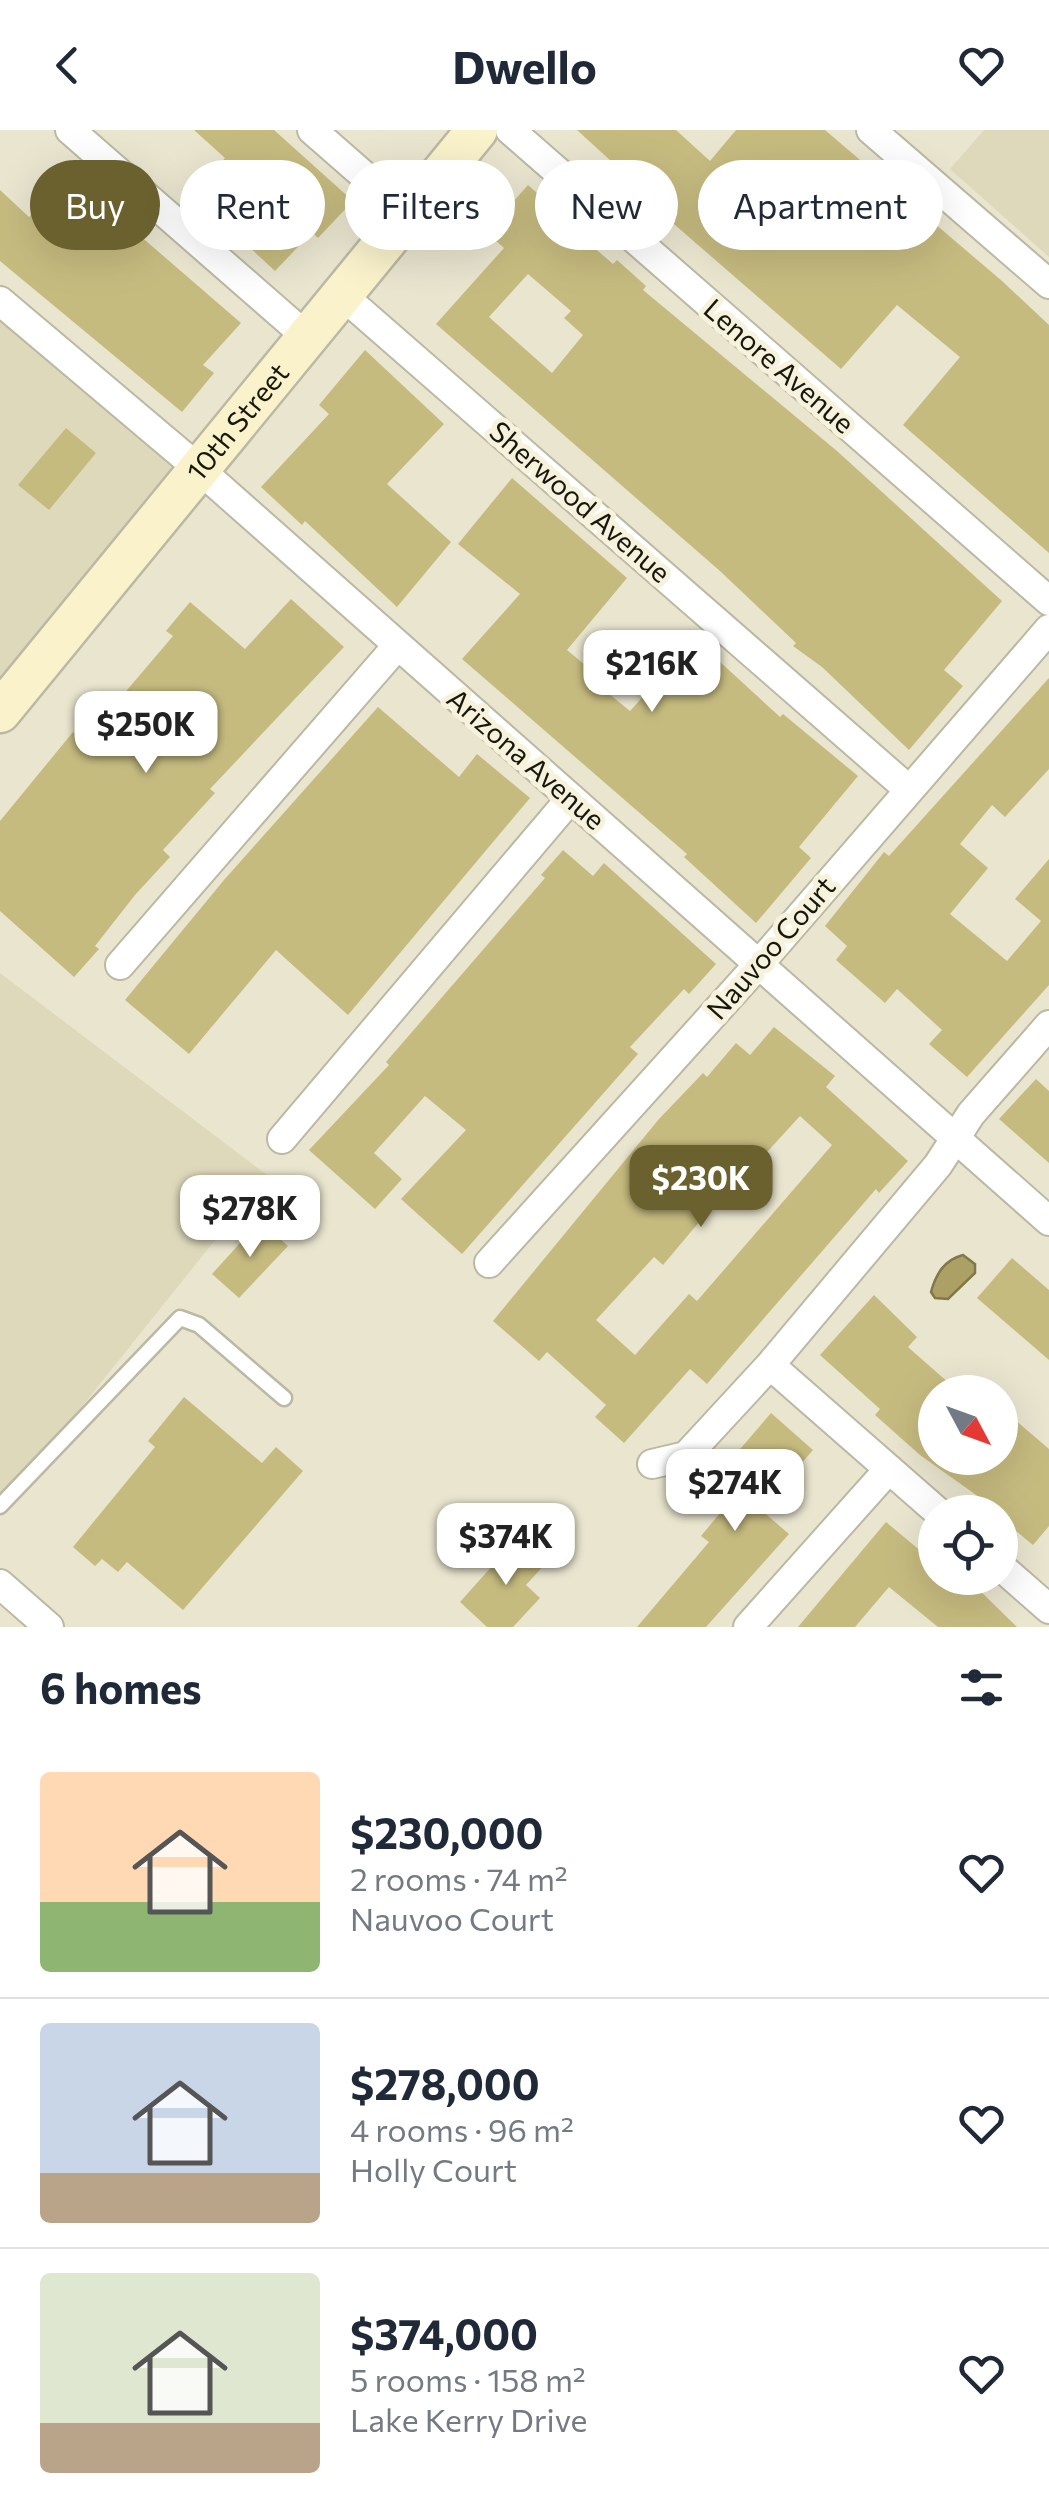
<!DOCTYPE html>
<html lang="en">
<head>
<meta charset="utf-8">
<style>
	body { margin:0; font-family:Commissioner,sans-serif; background:#f2f2f3; color:#1f2937; height:100vh; display:flex; flex-direction:column; font-size:38px; white-space:nowrap }
	* { box-sizing:border-box; margin:0 }
	p { font-size:32px; color:#747a83 }
	.icon { flex:none; width:55px; height:55px; fill:none; stroke:currentColor; stroke-width:2; stroke-linecap:round; stroke-linejoin:round }
	.map { position:relative; height:1497px; overflow:hidden }
	.side { display:flex; flex-direction:column; background:#fff; flex:1 }
	.side>* { flex:none }
	.hud { position:absolute; left:30px; top:30px; width:990px; height:90px; display:flex; gap:20px }
	.needle { width:65px; rotate:131deg }
	.controls { position:absolute; left:918px; top:1245px; display:grid; gap:20px }
	.controls a { display:grid; place-items:center; width:100px; height:100px; border-radius:50%; background:#fff; box-shadow:0 10px 40px #0002; font-size:50px }
	.price { position:absolute; translate:-50% -85px; padding:0 22px; border-radius:20px; background:#fff; color:#222; font-size:32px; line-height:65px; filter:drop-shadow(0 2px 5px #0008) }
	.price::after { content:''; position:absolute; left:50%; top:60px; width:30px; height:22px; margin-left:-15px; background:inherit; clip-path:polygon(0 0,100% 0,50% 100%) }
	.price.selected { background:#6b612e; color:#fff }
	ul { padding:0; list-style:none }
	li { display:flex; align-items:center; gap:30px; height:250px; padding:0 40px }
	li+li { border-top:2px solid #e0e1e3 }
	li span { display:grid; place-items:center; flex:none; width:280px; height:200px; border-radius:10px; color:#555 }
	li>.icon { margin-inline-start:auto }
	span .icon { width:120px; height:120px; fill:#fffc; stroke-width:1 }
	li b { font-size:42px }
	h2 { display:flex; justify-content:space-between; align-items:center; height:120px; padding:0 40px; font-size:42px }
	.tag { padding:0 35px; border-radius:45px; background:#fff; box-shadow:0 10px 40px #0002; font-size:35px; line-height:90px }
	.tag.selected { background:#6b612e; color:#fff }
	header { display:flex; justify-content:space-between; align-items:center; height:130px; padding:0 40px; background:#fff; font-size:45px; font-weight:700 }
	.map>svg:first-child { display:block }
	.built { fill:#dfd9bc }
	.water { fill:#aca065; stroke:#80774b; stroke-width:2.5 }
	.building { fill:#c6bb7f; fill-rule:evenodd }
	.lines { fill:none; stroke-linecap:round; stroke-linejoin:round }
	.lane-casing { stroke:#bcb8a3; stroke-width:19 }
	.street-casing { stroke:#bcb8a3; stroke-width:32 }
	.secondary-casing { stroke:#bcb8a3; stroke-width:45 }
	.lane { stroke:#fff; stroke-width:14 }
	.street { stroke:#fff; stroke-width:28 }
	.secondary { stroke:#f9f2cb; stroke-width:40 }
	.labels { text-anchor:middle; stroke-width:10; stroke-linejoin:round; paint-order:stroke }
	.street-label { font-size:28px; fill:#18170f; stroke:#f6f2dc }
</style>
</head>
<body>
<header><svg class="icon" aria-label="back" viewBox="0 0 24 24"><path d="M15 5l-7 7 7 7"/></svg>Dwello<svg class="icon" aria-label="heart" viewBox="0 0 24 24"><path d="M12 20l-8-8c-3-5 5-10 8-4 3-6 11-1 8 4z"/></svg></header>
<div class="map">
<svg width="1049" height="1497" viewBox="0 0 1049 1497">
	<rect width="100%" height="100%" fill="#e9e5cf"/>
	<!-- built -->
	<path class="built" d="M984,0h65v127l-99,-88z
		M0,176l176,161 -176,216z
		M0,843l267,202 -267,334z"/>
	<!-- water -->
	<path class="water" d="M963,1125l12,9v9l-27,26 -13,-1 -4,-6c5,-18 13,-32 32,-37z"/>
	<!-- building -->
	<path class="building" d="M194,0h80l79,71 -35,37 -6,-6 -37,39 -56,-52 -5,6 -27,-24 38,-43z
		M577,0h99l34,31 26,-31h89l177,151 47,44v228l-146,-128 57,-68 -63,-52 -56,64 -181,-157 -5,6 -28,-26 8,-9z
		M70,42l37,33 3,-2 24,21 -3,4 110,95 -38,42 11,8 -32,39 -182,-151v-71l29,27z
		M528,55l27,24 -2,3 60,52 4,-4 29,26 -3,4 194,161 165,150 -58,69 19,16 -54,64 -87,-83 -29,-21 3,-3 -76,-72 -284,-247 68,-76 -18,-16zM528,144l43,37 -7,7 19,17 -31,38 -63,-56z
		M365,220l79,74 -57,60 64,58 -54,65 -92,-86 -3,4 -41,-38 68,-73 -10,-9z
		M66,298l30,25 -47,57 -31,-25z
		M512,348l115,100 -60,72 24,20 -5,5 44,36 65,-72 85,78 3,-3 75,62 -59,71 12,11 -55,65 -72,-66 3,-3 -225,-195 58,-65 -62,-50z
		M291,469l53,48 -134,142 5,4 -52,57 7,7 -35,38 -40,51 4,3 -25,28 -74,-66v-90l73,-89 20,17 37,-45 -8,-8 51,-60 -7,-5 24,-29 55,47z
		M1049,548v91l-44,48 -13,-12 -32,39 28,24 -38,46 57,47 34,-40 -26,-22 34,-40v126l-82,92 -38,-33 13,-14 -45,-41 -12,14 -49,-43 11,-14 -22,-20 59,-74 5,4z
		M378,577l81,70 18,-23 53,44 -182,217 -72,-65 -87,104 -64,-54 99,-120z
		M563,720l30,26 11,-13 112,101 -27,30 -5,-5 -54,58 8,7 -176,200 -61,-55 65,-69 -41,-34 -51,57 28,26 -27,30 -66,-59 80,-85 -3,-3 159,-184 -4,-3z
		M774,897l61,49 -9,11 82,74 -29,32 -3,-4 -169,195 -17,-15 -66,74 -29,-26 11,-12 -59,-53 -8,9 -46,-40 166,-202 44,-46 4,4 29,-34 14,12zM800,986l32,29 -135,156 -8,-7 -54,61 -39,-35 58,-63 9,8 69,-82 4,3z
		M1036,949l13,12v72l-50,-44z
		M260,1091l28,25 -49,52 -27,-24z
		M1012,1128l37,32v70l-72,-62z
		M874,1165l43,42 -9,10 51,45h-24v66h65v-51l49,42v77l-16,19 -33,-27v-6l-80,-57 -45,-40 5,-6 -60,-54z
		M184,1267l78,66 14,-16 27,24 -120,139 -56,-48 -9,10 -16,-13 -7,7 -22,-19 82,-100 -7,-6z
		M771,1283l42,37 -52,60 28,24 -83,93h-69l72,-85 -8,-6 53,-64 -19,-17z
		M886,1392l49,41v15h32l50,49h-79l-49,-40 -34,40h-57z
		M519,1406l28,26 -21,23 14,13 -27,29h-26l-27,-25z"/>
	<g class="lines">
		<defs>
			<path id="lane" d="M0,1376l180,-188 19,7 85,73"/>
			<path id="street" d="M70,0l237,207
				M312,0l96,84
				M510,0l539,471
				M871,0l178,154
				M342,165l566,494
				M0,171l199,168 850,752
				M120,835l278,-320
				M282,1009l289,-341
				M489,1133l269,-298 291,-336
				M770,1235l168,147
				M652,1334l34,-8 84,-91 168,-200 33,-51 78,-89
				M1000,1436l49,43
				M0,1454l49,43
				M748,1497l141,-158"/>
			<g id="secondary">
				<path id="s1" d="M0,582l477,-582"/>
			</g>
		</defs>
		<!-- lane casing -->
		<use href="#lane" class="lane-casing"/>
		<!-- street casing -->
		<use href="#street" class="street-casing"/>
		<!-- secondary casing -->
		<use href="#secondary" class="secondary-casing"/>
		<!-- lane -->
		<use href="#lane" class="lane"/>
		<!-- street -->
		<use href="#street" class="street"/>
		<!-- secondary -->
		<use href="#secondary" class="secondary"/>
	</g>
	<g class="labels">
		<!-- street labels -->
		<g class="street-label">
			<text transform="translate(779 236) rotate(41)" y="10">Lenore Avenue</text>
			<text dy="10" stroke="none"><textPath href="#s1" startOffset="375">10th Street</textPath></text>
			<text transform="translate(580 372) rotate(41)" y="10">Sherwood Avenue</text>
			<text transform="translate(526 629) rotate(41)" y="10">Arizona Avenue</text>
			<text transform="translate(771 818) rotate(-49)" y="10">Nauvoo Court</text>
		</g>
	</g>
</svg>
<div class="controls">
<a><svg class="needle" viewBox="-14 -14 28 28"><path d="M0-13l5 13h-10z" fill="#e53935"/><path d="M0 13l5-13h-10z" fill="#747a83"/></svg></a>
<a><svg class="icon" aria-label="locate" viewBox="0 0 24 24"><circle cx="12" cy="12" r="6"/><path d="M12 2v4M12 18v4M2 12h4M18 12h4"/></svg></a>
</div>
<b class="price" style="left:652px;top:585px">$216K</b>
<b class="price" style="left:146px;top:646px">$250K</b>
<b class="price selected" style="left:701px;top:1100px">$230K</b>
<b class="price" style="left:250px;top:1130px">$278K</b>
<b class="price" style="left:735px;top:1404px">$274K</b>
<b class="price" style="left:506px;top:1458px">$374K</b>
<div class="hud">
<a class="tag selected">Buy</a>
<a class="tag">Rent</a>
<a class="tag">Filters</a>
<a class="tag">New</a>
<a class="tag">Apartment</a>
</div>
</div>
<section class="side">
<h2>6 homes<svg class="icon" aria-label="filters" viewBox="0 0 24 24"><path d="M4 7h16M4 17h16"/><circle cx="9" cy="7" r="2"/><circle cx="15" cy="17" r="2"/></svg></h2>
<ul>
<li><span style="background:linear-gradient(#ffd9b3 65%,#8fb573 0)"><svg class="icon" aria-label="home" viewBox="0 0 24 24"><path d="M3 11l9-7 9 7M6 9v11h12V9"/></svg></span><div><b>$230,000</b><p>2 rooms · 74 m²</p><p>Nauvoo Court</p></div><svg class="icon" aria-label="heart" viewBox="0 0 24 24"><path d="M12 20l-8-8c-3-5 5-10 8-4 3-6 11-1 8 4z"/></svg></li>
<li><span style="background:linear-gradient(#c9d6e8 75%,#b9a48a 0)"><svg class="icon" aria-label="home" viewBox="0 0 24 24"><path d="M3 11l9-7 9 7M6 9v11h12V9"/></svg></span><div><b>$278,000</b><p>4 rooms · 96 m²</p><p>Holly Court</p></div><svg class="icon" aria-label="heart" viewBox="0 0 24 24"><path d="M12 20l-8-8c-3-5 5-10 8-4 3-6 11-1 8 4z"/></svg></li>
<li><span style="background:linear-gradient(#dfe7d0 75%,#b9a48a 0)"><svg class="icon" aria-label="home" viewBox="0 0 24 24"><path d="M3 11l9-7 9 7M6 9v11h12V9"/></svg></span><div><b>$374,000</b><p>5 rooms · 158 m²</p><p>Lake Kerry Drive</p></div><svg class="icon" aria-label="heart" viewBox="0 0 24 24"><path d="M12 20l-8-8c-3-5 5-10 8-4 3-6 11-1 8 4z"/></svg></li>
</ul>
</section>
</body>
</html>
